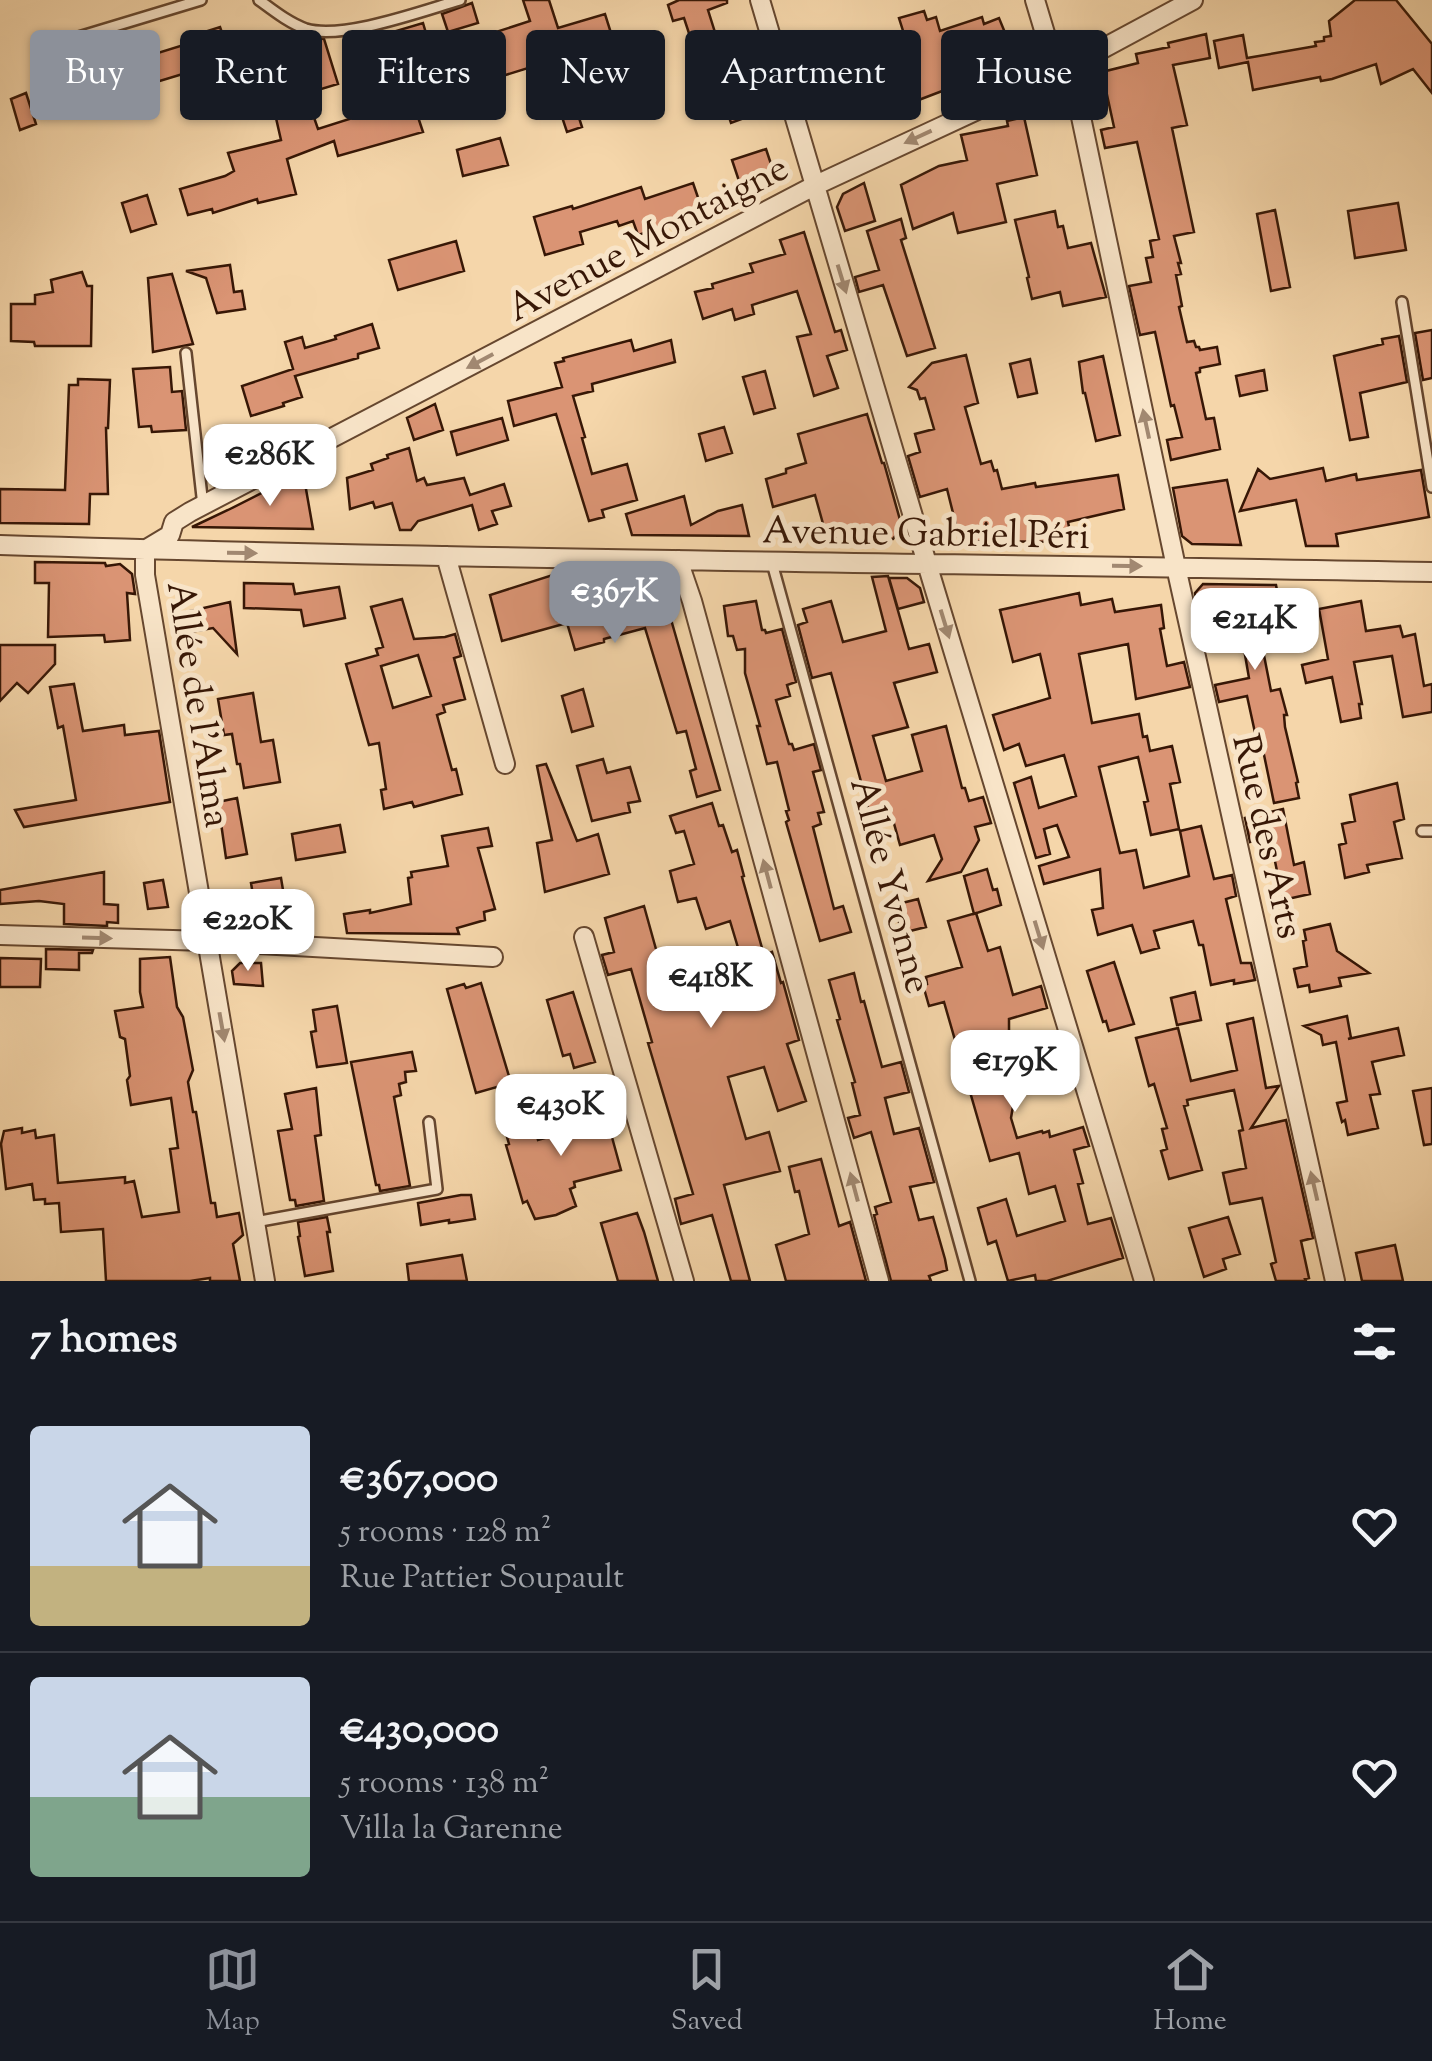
<!DOCTYPE html>
<html lang="en">
<head>
<meta charset="utf-8">
<style>
	body { margin:0; font-family:"Sorts Mill Goudy",serif; background:#20242c; color:#f1f3f6; height:100vh; display:flex; flex-direction:column; font-size:38px; white-space:nowrap }
	* { box-sizing:border-box; margin:0 }
	p { font-size:32px; color:#9ea1a6 }
	.icon { flex:none; width:55px; height:55px; fill:none; stroke:currentColor; stroke-width:2; stroke-linecap:round; stroke-linejoin:round }
	.map { position:relative; height:1281px; overflow:hidden }
	.drawer { display:flex; flex-direction:column; background:#171b24; flex:1 }
	.drawer>* { flex:none }
	.hud { position:absolute; left:30px; top:30px; width:1372px; height:90px; display:flex; gap:20px }
	.price { position:absolute; translate:-50% -85px; padding:0 22px; border-radius:20px; background:#fff; color:#222; font-size:32px; line-height:65px; filter:drop-shadow(0 2px 5px #0008) }
	.price::after { content:''; position:absolute; left:50%; top:60px; width:30px; height:22px; margin-left:-15px; background:inherit; clip-path:polygon(0 0,100% 0,50% 100%) }
	.price.active { background:#8c9099; color:#fff }
	ul { padding:0; list-style:none }
	li { display:flex; align-items:center; gap:30px; height:250px; padding:0 30px }
	li+li { border-top:2px solid #363941 }
	li span { display:grid; place-items:center; flex:none; width:280px; height:200px; border-radius:10px; color:#555 }
	li>.icon { margin-inline-start:auto }
	span .icon { width:120px; height:120px; fill:#fffc; stroke-width:1 }
	li b { font-size:42px }
	h2 { display:flex; justify-content:space-between; align-items:center; height:120px; padding:0 30px; font-size:42px }
	.chip { padding:0 35px; border-radius:10px; background:#171b24; box-shadow:0 2px 8px #0004; font-size:35px; line-height:90px }
	.chip.active { background:#8c9099; color:#fff }
	.dock { display:flex; justify-content:space-around; align-items:center; height:140px; border-top:2px solid #363941; background:#171b24; font-size:28px; color:#9ea1a6 }
	.dock a { display:grid; justify-items:center; gap:5px }
	.dock .active { color:#8c9099 }
	.map>svg:first-child { display:block }
	.building { fill:#da9474; stroke:#371706; stroke-width:2.5; fill-rule:evenodd }
	.lines { fill:none; stroke-linecap:round; stroke-linejoin:round }
	.lane-casing { stroke:#66472f; stroke-width:14 }
	.street-casing { stroke:#66472f; stroke-width:22 }
	.lane { stroke:#f8e4c8; stroke-width:9 }
	.street { stroke:#f8e4c8; stroke-width:18 }
	.oneway { fill:#a18871 }
	.labels { text-anchor:middle; stroke-width:10; stroke-linejoin:round; paint-order:stroke }
	.street-label { font-size:38px; fill:#371706; stroke:#f8e4c8 }
</style>
</head>
<body>
<div class="map">
<svg width="1432" height="1281" viewBox="0 0 1432 1281">
	<rect width="100%" height="100%" fill="#f5d6aa"/>
	<filter id="stains"><feTurbulence type="fractalNoise" baseFrequency=".002" numOctaves="4"/><feColorMatrix values="0 0 0 0 .2 0 0 0 0 .09 0 0 0 0 .02 0 0 0 .5 -.17"/></filter>
	<radialGradient id="worn" r=".72"><stop offset=".6" stop-color="#630" stop-opacity="0"/><stop offset="1" stop-color="#630" stop-opacity=".3"/></radialGradient>
	<!-- building -->
	<path class="building" d="M523,0h26l9,28 47,-14 18,57 -53,19 12,37 -15,5 -23,-69 -45,14 -6,-18 -15,5 -7,-24 59,-19z
		M679,0h48v3l-19,7 16,51 7,-2 4,13 13,-4 9,26 -16,5 6,18 -16,6 -15,-44 -11,3 -21,-64 -11,3 -5,-16z
		M1355,0h41l36,44v49l-19,-24 -32,15 -5,-20 -44,15 -11,2 -1,-4 -67,13 -5,-28 -29,6 -5,-27 29,-6 4,23 69,-12 -1,-4 9,-1v-4l7,-1 -2,-15z
		M472,3l6,20 -30,9 -6,-18z
		M924,11l3,9 9,-3 4,14 42,-14 2,7 15,-6 9,22 -58,20 8,25 -42,16 -10,-33 -53,15 -2,-7 -49,15 -7,-23 109,-34 -5,-16z
		M423,23l7,24 -13,4 5,19 -19,6 -6,-19 2,-1 -3,-10 4,-2 -4,-13z
		M220,27l9,26v7l-99,30 -8,-26 78,-24 -2,-6z
		M1206,34l4,24 -37,7 14,60 -15,3 22,104 -20,4 7,27h-3l3,11 -5,1 6,31 -3,1 8,35 7,-1 2,6h3l1,3 17,-3 3,17 -20,4v4l-4,1 10,46 8,-1 6,31 -49,11 -4,-20 15,-3 -8,-32 -3,1 -16,-74 -15,3 -11,-49 22,-4 -5,-24 7,-1 -3,-16 9,-2 -22,-97 -32,6 -4,-18 13,-3 -12,-55 36,-9 -2,-9 33,-7 -1,-4z
		M302,36l22,3 14,45 -20,6z
		M26,93l10,31 -16,6 -9,-31z
		M412,99l11,33 -85,24 -4,-15 -47,18 9,35 -38,9 -1,-4 -44,14 -1,-4 -24,6 -8,-26 45,-13 9,-5 -6,-18 53,-13 -5,-22 34,-12 8,23z
		M1024,117l13,58 -40,9 9,38 -48,11 -5,-20 -40,16 -12,-44 38,-19 28,-6 -6,-25 47,-9 -1,-5z
		M500,138l8,27 -45,11 -6,-26z
		M766,149l8,24 -34,11 -8,-24z
		M693,183l11,32 -66,20 -5,-14 -14,5 -2,-5 -37,11 3,12 -38,11 -11,-38 38,-11 1,3 68,-22 4,12z
		M864,183l11,38 -30,10 -8,-24 6,-13z
		M147,195l9,29 -25,8 -9,-29z
		M1398,203l8,47 -51,8 -7,-47z
		M1275,210l15,77 -19,4 -14,-77z
		M1055,211l3,16 5,-1 5,22 23,-5 15,54 -43,9 -3,-14 -28,7 -5,-21 2,-1 -14,-57z
		M901,219l5,19 -5,2 34,108 -28,8 -24,-71 -24,7 -4,-15 24,-7 -12,-39z
		M804,232l31,100 6,-2 6,20 -20,6 11,32 -24,8 -17,-59 14,-3 -14,-43 -45,14 2,9 -19,6 -3,-11 -29,10 -8,-27 18,-4 -1,-4 41,-12 -3,-8 35,-10 -5,-14z
		M456,241l8,30 -66,19 -9,-30z
		M230,265l4,27 8,-1 3,18 -28,4 -11,-35 -20,-7z
		M82,272l5,14h5l-1,60h-56l-1,-4 -23,-1v-37h24v-9l18,-3 -2,-12z
		M172,274l21,70 -40,8 -5,-74z
		M372,324l7,24 -21,6v4l-63,18 7,21 -19,6 1,3 -33,10 -9,-30 51,-17 -8,-27 17,-5 3,11 31,-9 -1,-3z
		M1432,330v48l-9,2 -8,-47z
		M1399,336l8,46 -47,11 8,44 -18,3 -16,-84 49,-12 -1,-5z
		M631,340l3,11 37,-11 4,22 -83,22 1,7 -20,5 12,41 -3,1 10,36 35,-10 10,36 -35,10 2,7 -15,4 -33,-107 -42,12 -6,-25 54,-14 -7,-24 9,-2 -1,-3z
		M966,355l12,48 -13,4 16,57 10,-3 3,10 3,-1 5,19 33,-6 1,4 82,-12 6,34 -56,13 4,20 -112,-1 -13,-52 -27,8 -12,-41 12,-4 -5,-18 19,-5 -9,-31 -5,1 -3,-9 -8,-3 23,-24z
		M1103,356l17,79 -24,6 -11,-48h-2l-4,-31z
		M1030,359l7,34 -19,4 -8,-33z
		M170,367l2,25 10,-1 4,39 -34,2 -1,-6 -12,1 -6,-58z
		M1264,370l3,20 -27,6 -4,-20z
		M765,371l10,37 -21,6 -11,-37z
		M78,379l32,1 -2,48h-2l2,66h-18l-1,30 -89,-1v-34l65,1 4,-105h9z
		M435,404l8,26 -29,10 -7,-22z
		M867,414l15,49h2l18,64 -9,12 -66,-1 -12,-43 -42,12 -7,-28 20,-6v-4l20,-6 -8,-29z
		M502,418l6,22 -51,15 -6,-23z
		M724,427l8,26 -26,8 -7,-27z
		M409,448l8,33 7,-3 3,7 37,-7 6,17 34,-11 7,22 -19,5 5,13 -18,6 -7,-25 -54,16 -7,9h-11l-8,-27 -17,5 -2,-6 -23,7 -3,-31 26,-8 -2,-6 17,-6 -1,-3z
		M1323,468l3,13 30,-7 1,6 64,-10 8,47 -93,17 2,12h-32l-10,-46 -56,11 18,-42 12,10z
		M303,472l10,57 -121,-2 36,-17z
		M1227,480l14,65 -49,-1 -10,-8 -9,-48z
		M684,496l7,29 27,-14 24,-6 7,31 -117,-1 -6,-21z
		M35,562l70,1 1,3 14,-2 12,10 3,20 -8,-1 3,47 -25,2 -1,-7 -56,2 1,-54h-14z
		M559,573l12,39 59,-17 -3,-11 29,-2 3,28 9,-1 52,181 -23,7 -7,-26 6,-2 -10,-38 -9,2 -32,-105 -41,11v3l-29,8 -8,-27 -65,18 -12,-46z
		M888,576l21,73 20,-5 8,28 -43,11 14,44 -35,9 13,45 36,-10 -10,-36 34,-9 16,62h3l4,13 14,-4 8,26 -16,4 4,13 -18,32 -33,9 14,-22 -8,-24 -34,10 -7,-25 -20,5 -42,-152 -19,5 -14,-53 9,-3 -4,-13 28,-8 12,41 43,-11 -14,-54z
		M889,578h18l13,10 4,14 -26,7z
		M244,583l49,1 2,10 44,-7 6,31 -41,8 -3,-16 -57,-2z
		M1203,584l73,1 6,32 -10,3 1,8 -14,2 12,61 9,-2 7,26h-3l1,12 13,55 -2,1 3,15 -25,5 -11,-53 -4,1 -12,-55 -28,6 -4,-17 34,-7 -10,-58 -37,8 -7,-35z
		M1079,593l2,12 31,-6 3,13 46,-7 3,23 -4,1 7,37 17,-4 6,25 -54,12 -8,-55 -49,10 13,69 47,-9 4,23 4,-1 3,15 22,-5 8,36 -10,2 9,45 -28,6 -7,-33 4,-1 -10,-44 -39,10 21,86 16,-3 8,38 45,-12 -9,-45 21,-5 13,53 18,-4 4,21 -10,3 15,64h10l4,17 -21,4v-4l-23,5 -8,-40h-4l-6,-24 -39,10 5,17 -18,5 -9,-28 -34,10 -6,-25 11,-2 -3,-39 -56,15 -5,-18 30,-9 -12,-32 -13,4 6,25 -14,4 -22,-75 17,-6 8,31 37,-12 -12,-41 -38,11 -7,-22 -15,6 -11,-35 57,-17 -10,-44 -27,8 -13,-52z
		M402,599l12,40 31,-2 10,-3 6,22 -7,2 11,41 -22,6 2,7 -8,3 15,55 4,-1 6,25 -48,13 -2,-5 -28,7 -3,-19 5,-1 -7,-46 -10,2 -23,-81 32,-9 -2,-6 7,-2 -12,-40zM418,655l13,41 -38,12 -12,-42z
		M756,601l6,29h3l1,3 16,-4 14,53 -9,3 3,11 -14,4 13,44h3l2,6 20,-6 7,26 -8,2 11,40 -6,1 3,11 -8,3 21,82 9,-3 8,26 -31,9 -34,-119 3,-2 -3,-9 3,-1 -12,-48 -10,2 -10,-38h3l-15,-53v-24l-8,1 -4,-14h-5l-4,-30z
		M1361,601l5,30 34,-5 3,11 12,-3 9,52 8,-2v28l-29,5 -11,-61 -38,6 8,42h-3l2,14 -20,4 -9,-45 -26,6 -4,-18 26,-6 -9,-50z
		M230,602l7,52 -24,-26 -23,4 -4,-20z
		M0,645h55v19l-27,29 -11,-10 -17,18z
		M74,684l9,47 41,-6 1,10 34,-4 11,71 -146,25 -9,-17 61,-10 -13,-74 -5,2 -8,-41z
		M583,689l10,37 -21,6 -10,-36z
		M253,693l8,49 12,-2 7,42 -36,6 -4,-24h-3l-5,-30 -8,1 -6,-36z
		M603,759l4,14 23,-6 10,34 -12,2 2,9 -38,9 -15,-55z
		M546,764l31,77 21,-7 11,40 -64,18 -8,-49 15,-3 -15,-74z
		M1397,783l7,36 -10,3 8,36 -35,7 2,7 -24,6 -6,-33 7,-2 -4,-19 13,-3 -5,-26z
		M237,798l10,56 -21,4 -8,-56z
		M712,803l7,23 4,-1 9,27 5,-2 7,26 -2,1 22,78 8,-3 9,31 2,-1 16,58 -12,4 19,57 -28,10 -14,-44 -36,10 18,62 23,-7 11,39 -56,14 26,96h-19l-19,-66 -31,9 -6,-25 18,-5 -45,-151 4,-1 -21,-73 -23,6 -6,-20 12,-3 -9,-34 39,-12 15,54 34,-11 12,49 18,-5 2,8 32,-9 -9,-33 -6,2 -12,-40 -24,8 -10,-31 -18,4 -8,-31 24,-7 -10,-33 -8,2 -6,-17z
		M1283,809l11,56 10,-3 6,32 -27,6 -13,-63 -20,5 -5,-24z
		M340,825l5,27 -49,8 -4,-26z
		M488,828l4,18 -14,2 17,61 -11,3 1,8 -28,8 2,6 -112,-1 -3,-19 26,-4v3l41,-9 -3,-26 4,-1 -1,-5 37,-6 -6,-30z
		M987,869l6,21 4,-1 4,16 -27,9 -10,-38z
		M104,872v32l14,1v18l-11,-1v4l-43,-2v-20l-25,-3 -39,3v-14z
		M281,878l5,30 -30,5 -5,-30z
		M163,880l5,27 -20,2 -4,-26z
		M918,899l8,28 -24,6 -8,-28z
		M976,913l12,38 12,-4 13,48 28,-9 6,22 -38,11v17l10,35 -8,47 6,20 25,-7 1,2 6,-2 1,6 33,-10 6,19 -15,4 9,33 -5,1 10,40 23,-6 12,40 -76,23h-11l-1,-6 -27,6 -12,-40 -8,3 -10,-36 28,-9 11,37 48,-15 -10,-35 -26,8 -10,-41 -29,8 -46,-159 -15,4 -6,-21 4,-1 -1,-7 36,-10 -14,-46z
		M1330,924l7,27 32,22 -30,5 2,8 -31,6 -1,-7 -11,2 -4,-18 13,-3 -4,-25 3,-1 -2,-10z
		M46,949l47,1 -1,3h-13v17l-33,-1z
		M170,957l7,50 6,10 10,53 -5,12 5,30h3l15,91h4l2,14 22,-4 4,22 -10,9 7,37h-30v-3l-20,3h-84l-3,-52 -42,3 -2,-29 -14,1v-5l-11,1 -2,-16 -26,5 -5,-45 3,-13 18,-3v5l13,-3 1,8 18,-3 4,48 67,-6v6l9,-2 8,36 37,-5 -9,-63 8,-1 -7,-50 -40,7 -4,-25 3,-4 -5,-37 -5,-2 -5,-26 28,-4 -3,-15v-33z
		M0,958l41,1 -1,28h-40z
		M1114,962l20,62 -25,7 -3,-10 -3,1 -16,-51z
		M240,963h21l2,23 -29,-2 -2,-13z
		M854,973l7,29 3,-1 18,66 19,-5 8,30 -24,6 9,36 25,-6 15,54 -24,5 9,33 14,-3 12,42 2,11 -18,6 2,5h-40l-17,-66 3,-1 -2,-7 16,-5 -20,-70 -17,6 -6,-20 12,-3 -8,-32 3,-1 -18,-62 3,-1 -11,-39z
		M481,983l30,100 -35,10 -29,-104 17,-5 2,4z
		M573,992l22,70 -21,6 -4,-14 -7,2 -16,-56z
		M1195,992l6,28 -24,5 -6,-27z
		M337,1006l10,57 -30,4 -6,-35 5,-1 -3,-21z
		M1347,1016l4,22 -3,1 50,-11 6,27 -32,7 8,32 -10,1 8,33 -30,7 -3,-15 -3,2 -5,-19 10,-2 -11,-59 -13,3 -2,-10 -17,-9z
		M1253,1018l13,70 13,-2 -28,42 35,-8 27,118 -12,3 8,37 -4,1 1,2h-30l-5,-17 5,-2 -14,-64 -32,6 -7,-31 23,-5 -7,-37 4,-1 -9,-40 -47,10 1,5 -4,1 18,64 -33,9 -8,-28 6,-2 -5,-20 5,-1 -13,-44 -5,2 -13,-48 42,-10 13,53 46,-11 -10,-46z
		M412,1052l4,19 -11,1 1,10 -7,2 2,11 -7,2 16,89 -30,5 -1,-6h-3l-25,-123z
		M316,1088l5,47 -6,1 9,65 -28,5 -1,-6h-5l-12,-69 14,-2 -7,-35z
		M1432,1088v56l-8,1 -11,-54z
		M588,1095l19,10 7,24 -4,1 11,40 -47,12 1,5 -5,2 6,17 -20,9 -21,4 -8,-18 -4,2 -17,-58 3,-1 -6,-21 21,-6 1,3 7,-2 6,22 43,-12 -3,-9 7,-2 -3,-12z
		M821,1159l18,67 11,-4 16,59h-80l-10,-36 33,-11 -10,-43 -4,1 -6,-25z
		M461,1195h10l4,24 -26,4v-3l-28,5 -3,-22z
		M637,1213l7,19 14,49h-40l-17,-58z
		M327,1217l3,15h-3l6,39 -28,5 -7,-39 2,-1 -2,-14z
		M1228,1217l12,37 -17,5 3,10 -22,8 -15,-49z
		M1395,1245l8,36h-41l-6,-28z
		M462,1255l5,26h-58l-2,-17z"/>
	<g class="lines">
		<defs>
			<path id="lane" d="M259,0c15,11 30,23 47,29 37,11 116,-18 154,-29
				M42,48l159,-48
				M1402,302l30,185
				M186,353l17,153
				M772,563l198,718
				M1422,831h10
				M255,1222l182,-33 -8,-67"/>
			<path id="street" d="M760,0l171,577 213,704
				M1035,0l15,50 31,67 95,450 159,714
				M0,545c477,15 955,18 1432,27
				M145,550l25,-15 4,-13 16,-10 624,-326 247,-115 132,-71
				M145,551v24l120,706
				M446,556l59,208
				M678,560l14,41 187,680
				M0,935l207,6 286,16
				M584,937l100,344"/>
		</defs>
		<!-- lane casing -->
		<use href="#lane" class="lane-casing"/>
		<!-- street casing -->
		<use href="#street" class="street-casing"/>
		<!-- lane -->
		<use href="#lane" class="lane"/>
		<!-- street -->
		<use href="#street" class="street"/>
	</g>
	<!-- one-way arrows -->
	<defs><path id="oneway-solid" d="M-6-.8H1V-3.2L6.5 0L1 3.2V.8H-6Z" transform="scale(2.5)"/></defs>
	<g class="oneway">
		<use href="#oneway-solid" transform="translate(918 137) rotate(155)"/>
		<use href="#oneway-solid" transform="translate(842 279) rotate(73)"/>
		<use href="#oneway-solid" transform="translate(480 361) rotate(152)"/>
		<use href="#oneway-solid" transform="translate(1146 424) rotate(-102)"/>
		<use href="#oneway-solid" transform="translate(242 553) rotate(1)"/>
		<use href="#oneway-solid" transform="translate(1127 566) rotate(1)"/>
		<use href="#oneway-solid" transform="translate(945 624) rotate(73)"/>
		<use href="#oneway-solid" transform="translate(767 874) rotate(-105)"/>
		<use href="#oneway-solid" transform="translate(1039 935) rotate(73)"/>
		<use href="#oneway-solid" transform="translate(97 938) rotate(2)"/>
		<use href="#oneway-solid" transform="translate(222 1027) rotate(80)"/>
		<use href="#oneway-solid" transform="translate(1314 1186) rotate(-103)"/>
		<use href="#oneway-solid" transform="translate(854 1187) rotate(-105)"/>
	</g>
	<g class="labels">
		<!-- street labels -->
		<g class="street-label">
			<text transform="translate(647 237) rotate(-28)" y="13">Avenue Montaigne</text>
			<text transform="translate(926 532) rotate(1)" y="13">Avenue Gabriel Péri</text>
			<text transform="translate(200 704) rotate(81)" y="13">Allée de l'Alma</text>
			<text transform="translate(1269 836) rotate(77)" y="13">Rue des Arts</text>
			<text transform="translate(892 885) rotate(75)" y="13">Allée Yvonne</text>
		</g>
	</g>
	<rect width="100%" height="100%" filter="url(#stains)"/>
	<rect width="100%" height="100%" fill="url(#worn)"/>
</svg>
<b class="price" style="left:270px;top:509px">€286K</b>
<b class="price active" style="left:615px;top:646px">€367K</b>
<b class="price" style="left:1255px;top:673px">€214K</b>
<b class="price" style="left:248px;top:974px">€220K</b>
<b class="price" style="left:711px;top:1031px">€418K</b>
<b class="price" style="left:1015px;top:1115px">€179K</b>
<b class="price" style="left:561px;top:1159px">€430K</b>
<div class="hud">
<a class="chip active">Buy</a>
<a class="chip">Rent</a>
<a class="chip">Filters</a>
<a class="chip">New</a>
<a class="chip">Apartment</a>
<a class="chip">House</a>
</div>
</div>
<section class="drawer">
<h2>7 homes<svg class="icon" aria-label="filters" viewBox="0 0 24 24"><path d="M4 7h16M4 17h16"/><circle cx="9" cy="7" r="2"/><circle cx="15" cy="17" r="2"/></svg></h2>
<ul>
<li><span style="background:linear-gradient(#c9d6e8 70%,#c2b280 0)"><svg class="icon" aria-label="home" viewBox="0 0 24 24"><path d="M3 11l9-7 9 7M6 9v11h12V9"/></svg></span><div><b>€367,000</b><p>5 rooms · 128 m²</p><p>Rue Pattier Soupault</p></div><svg class="icon" aria-label="heart" viewBox="0 0 24 24"><path d="M12 20l-8-8c-3-5 5-10 8-4 3-6 11-1 8 4z"/></svg></li>
<li><span style="background:linear-gradient(#c9d6e8 60%,#7fa58c 0)"><svg class="icon" aria-label="home" viewBox="0 0 24 24"><path d="M3 11l9-7 9 7M6 9v11h12V9"/></svg></span><div><b>€430,000</b><p>5 rooms · 138 m²</p><p>Villa la Garenne</p></div><svg class="icon" aria-label="heart" viewBox="0 0 24 24"><path d="M12 20l-8-8c-3-5 5-10 8-4 3-6 11-1 8 4z"/></svg></li>
</ul>
</section>
<nav class="dock">
<a class="active"><svg class="icon" aria-label="map" viewBox="0 0 24 24"><path d="M3 6l6-2 6 2 6-2v14l-6 2-6-2-6 2zM9 4v14M15 6v14"/></svg>Map</a>
<a><svg class="icon" aria-label="saved" viewBox="0 0 24 24"><path d="M7 4h10v16l-5-4-5 4z"/></svg>Saved</a>
<a><svg class="icon" aria-label="home" viewBox="0 0 24 24"><path d="M3 11l9-7 9 7M6 9v11h12V9"/></svg>Home</a>
</nav>
</body>
</html>
